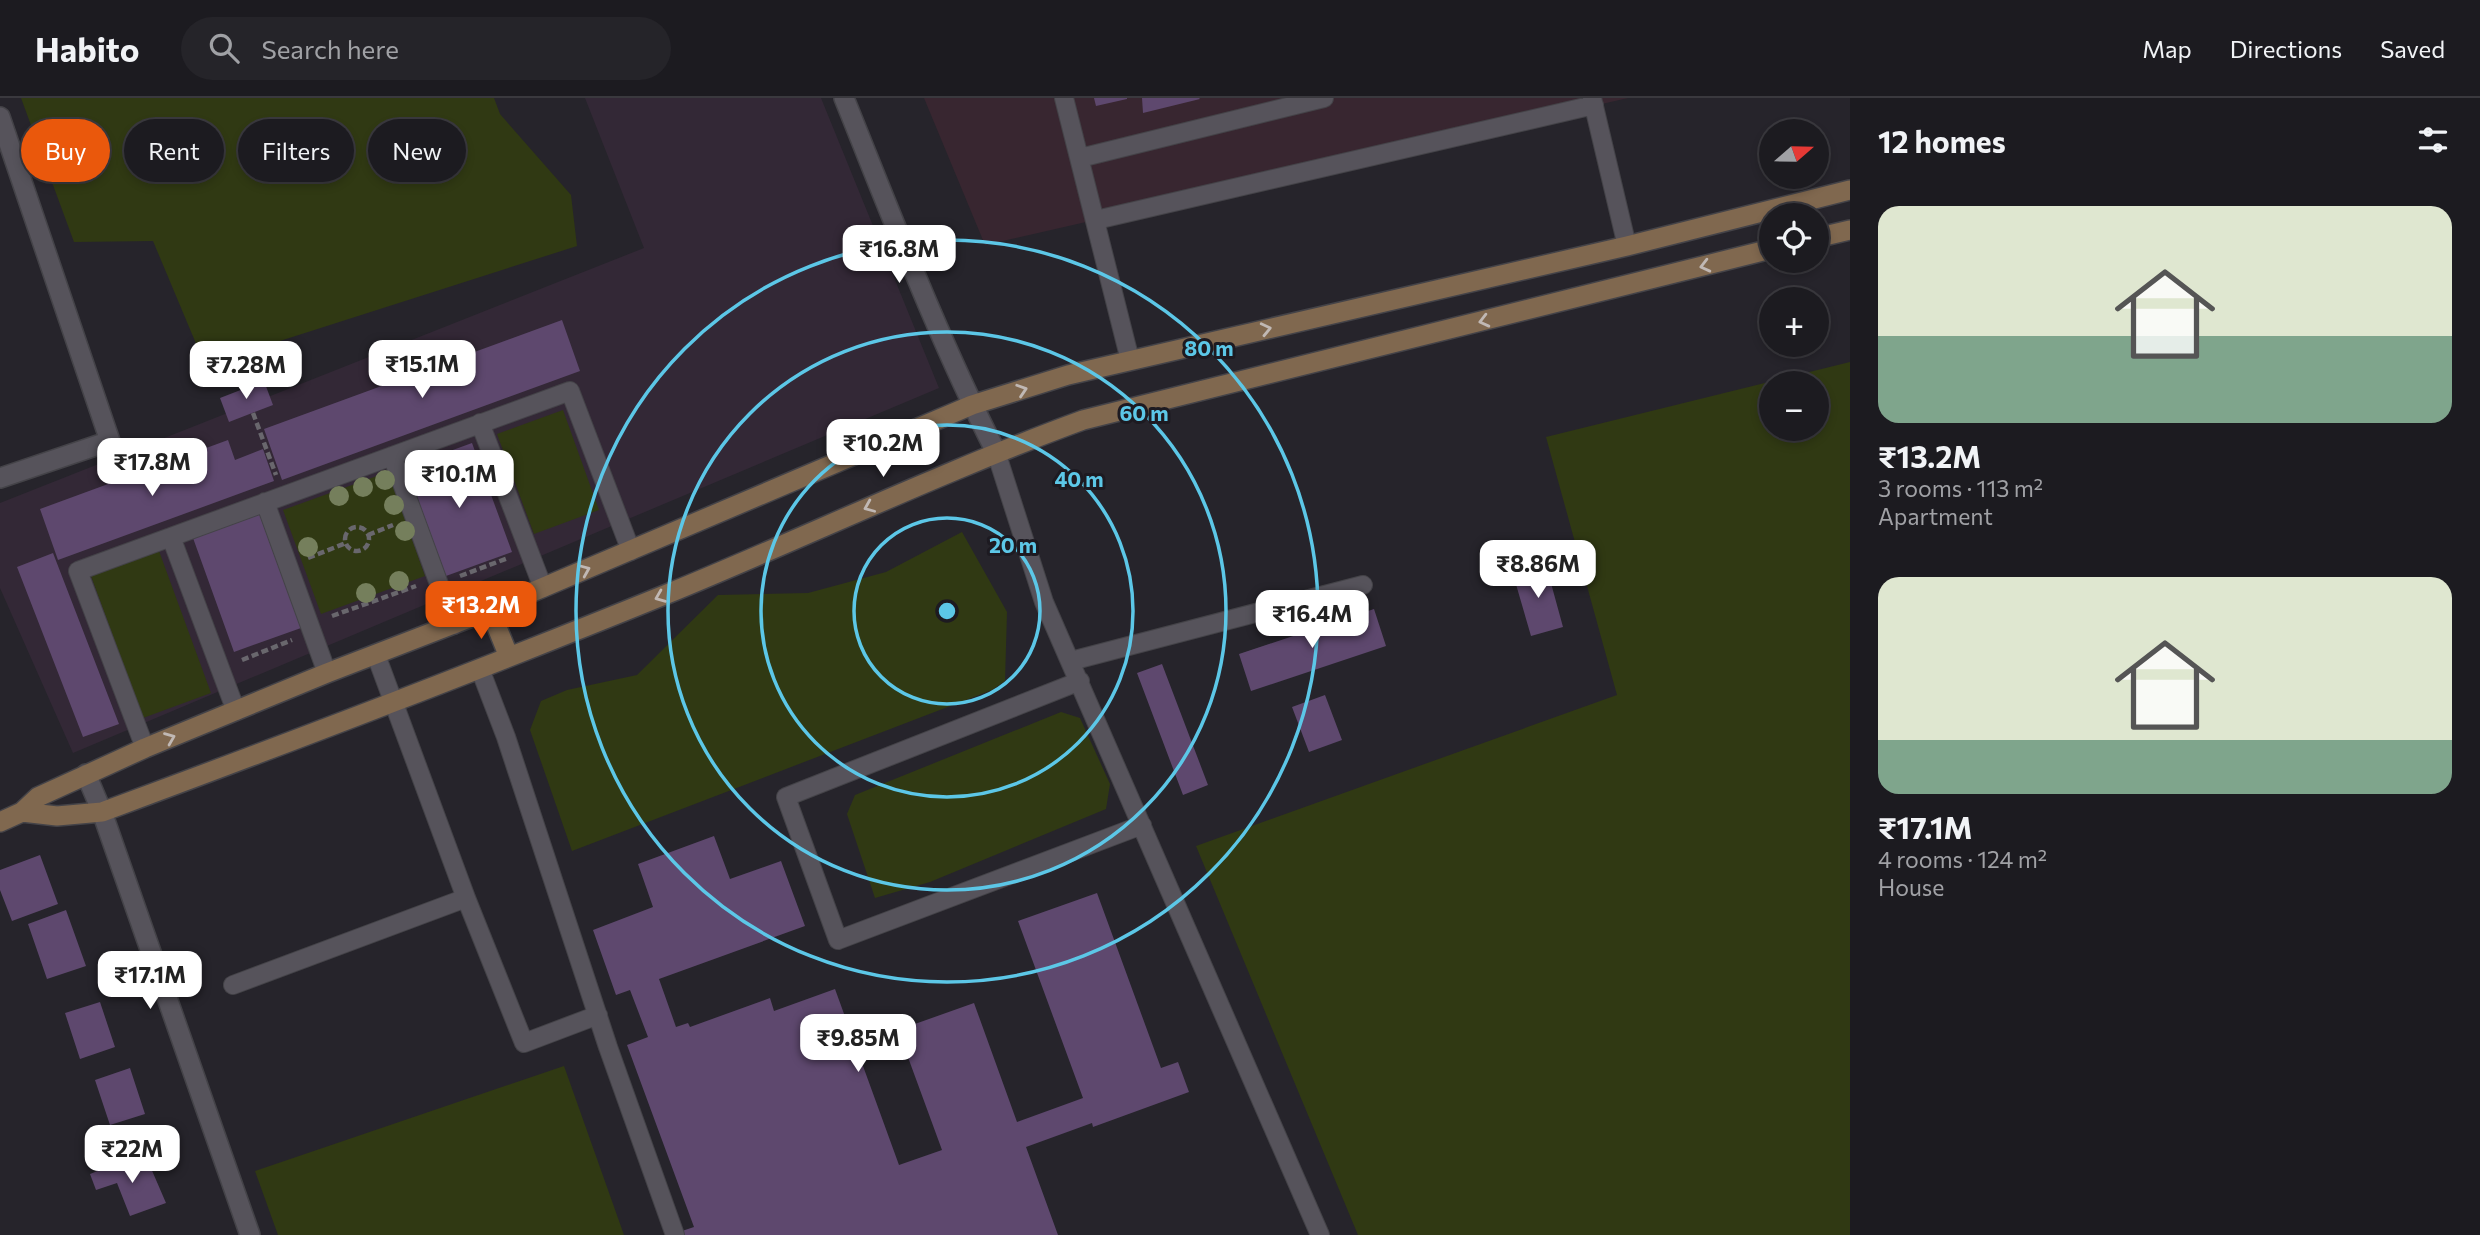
<!DOCTYPE html>
<html lang="en">
<head>
<meta charset="utf-8">
<style>
	body { margin:0; font-family:Commissioner,sans-serif; background:#252429; color:#f1f3f6; height:100vh; display:flex; flex-direction:column; font-size:26px; white-space:nowrap }
	* { box-sizing:border-box; margin:0 }
	p { font-size:23px; color:#a0a1a5 }
	.icon { flex:none; width:38px; height:38px; fill:none; stroke:currentColor; stroke-width:2; stroke-linecap:round; stroke-linejoin:round }
	.map { position:relative; flex:1; overflow:hidden }
	.drawer { display:flex; flex-direction:column; background:#1c1b20; width:630px }
	.drawer>* { flex:none }
	.hud { position:absolute; left:21px; top:21px; width:665px; height:63px; display:flex; gap:14px }
	.needle { width:46px; rotate:70deg }
	.tools { position:absolute; left:1759px; top:21px; display:grid; gap:14px }
	.tools a { display:grid; place-items:center; width:70px; height:70px; border-radius:50%; background:#1c1b20; box-shadow:0 4px 10px #0003,0 0 0 2px #3a393e; font-size:35px }
	.price { position:absolute; translate:-50% -60px; padding:0 16px; border-radius:14px; background:#fff; color:#222; font-size:23px; line-height:46px; filter:drop-shadow(0 2px 4px #0008) }
	.price::after { content:''; position:absolute; left:50%; top:42px; width:21px; height:16px; margin-left:-10px; background:inherit; clip-path:polygon(0 0,100% 0,50% 100%) }
	.price.selected { background:#ea580c; color:#fff }
	ul { padding:0; list-style:none }
	li { display:grid; align-content:center; gap:14px; height:371px; padding:0 28px }
	li span { display:grid; place-items:center; height:217px; border-radius:21px; color:#555 }
	li>.icon { margin-inline-start:auto }
	span .icon { width:126px; height:126px; fill:#fffc; stroke-width:1 }
	li b { font-size:30px }
	h2 { display:flex; justify-content:space-between; align-items:center; height:84px; padding:0 28px; font-size:30px }
	.pill { padding:0 24px; border-radius:32px; background:#1c1b20; box-shadow:0 4px 10px #0003,0 0 0 2px #3a393e; font-size:24px; line-height:63px }
	.pill.selected { background:#ea580c; color:#fff }
	header { display:flex; align-items:center; gap:42px; box-sizing:border-box; height:98px; padding:0 35px; background:#1c1b20; border-bottom:2px solid #3a393e }
	header strong { font-size:33px }
	nav { display:flex; gap:38px; margin-inline-start:auto; font-size:24px }
	.search { width:490px; height:63px; background:#252429; display:flex; align-items:center; gap:18px; box-sizing:border-box; padding:0 24px; border-radius:38px; color:#a0a1a5; font-size:26px }
	main { display:flex; flex:1; min-height:0 }
	.map>svg:first-child { display:block }
	.commercial { fill:#332836 }
	.education { fill:#382630 }
	.green { fill:#303913; fill-rule:evenodd }
	.building { fill:#5e486e }
	.lines { fill:none; stroke-linecap:round; stroke-linejoin:round }
	.service-casing { stroke:#444348; stroke-width:20 }
	.minor-casing { stroke:#444348; stroke-width:22 }
	.secondary-casing { stroke:#444348; stroke-width:22 }
	.path { stroke:#69676d; stroke-width:4.5; stroke-dasharray:7 3.5; stroke-linecap:butt }
	.service { stroke:#56535b; stroke-width:18 }
	.minor { stroke:#56535b; stroke-width:19 }
	.secondary { stroke:#80684f; stroke-width:19 }
	.tree { fill:#757f5c }
	.oneway { stroke:#c0b8b4 }
	.ring { fill:none; stroke:#5cc7e7; stroke-width:3.5 }
	.centre { fill:#5cc7e7; stroke:#1d1a21; stroke-width:3.5 }
	.ring-label { font-size:21px; text-anchor:middle; font-weight:bold; fill:#5cc7e7; stroke:#1d1a21; stroke-width:6; stroke-linejoin:round; paint-order:stroke }
</style>
</head>
<body>
<header>
<strong>Habito</strong>
<div class="search"><svg class="icon" aria-label="search" viewBox="0 0 24 24"><circle cx="10" cy="10" r="6"/><path d="M15 15l6 6"/></svg>Search here</div>
<nav><a>Map</a><a>Directions</a><a>Saved</a></nav>
</header>
<main>
<div class="map">
<svg width="1850" height="1137" viewBox="0 0 1850 1137">
	<rect width="100%" height="100%" fill="#26242b"/>
	<!-- commercial -->
	<path class="commercial" d="M585,0h236l118,290 -866,365 -73,-165v-85l644,-255z"/>
	<!-- education -->
	<path class="education" d="M924,0h704l-643,147z"/>
	<!-- green -->
	<path class="green" d="M21,0h473l6,16 71,81 6,51 -372,119 -52,-124 -79,1z
		M1850,264v873h-492l-162,-389 421,-151 -71,-258zM1816,285v46h-45v-46z
		M563,312l36,100 -65,24 -37,-100z
		M388,374l37,104 -104,38 -38,-104z
		M962,434l45,80 -2,69 -13,9 -420,161 -42,-121 11,-29 26,-11 70,-15 81,-80 90,-2 78,-21z
		M159,453l52,142 -68,25 -52,-142z
		M1061,614l19,6 30,66 -4,25 -176,73 -55,16 -28,-84 8,-19z
		M564,968l60,169h-346l-23,-64z"/>
	<!-- building -->
	<path class="building" d="M1094,0h33v1l-31,7z
		M1142,0h57l1,1 -57,14z
		M562,222l18,51 -298,109 -18,-51z
		M264,283l9,24 -44,17 -9,-24z
		M228,342l7,20 28,-11 11,32 -216,79 -18,-51z
		M472,345l40,109 -66,24 -40,-109z
		M259,415l42,115 -67,24 -41,-114z
		M53,455l66,171 -36,13 -66,-170z
		M1546,467l17,62 -32,9 -18,-62z
		M1374,511l12,37 -135,45 -12,-37z
		M1162,566l46,121 -25,10 -46,-122z
		M1325,597l17,45 -33,12 -17,-45z
		M714,738l16,43 51,-18 24,65 -146,53 17,48 12,-4 2,4 80,-29 4,13 61,-22 64,176 43,-15 -44,-120 76,-27 43,119 66,-24 -65,-177 79,-28 64,175 17,-6 11,30 -96,35 -1,-4 -66,24 32,88h-375l-1,-4 12,-4 -67,-182 21,-8 -18,-47 -14,5 -23,-65 60,-23 -15,-43z
		M40,757l18,49 -46,17 -12,-31v-20z
		M66,812l20,56 -39,13 -19,-55z
		M100,904l15,45 -35,12 -15,-46z
		M130,970l15,46 -35,11 -15,-45z
		M128,1061l3,6 16,-6 19,44 -36,13 -13,-33 -21,7 -6,-16z"/>
	<g class="lines">
		<defs>
			<path id="service" d="M1064,0l66,262
				M1592,0l35,148
				M1080,60l244,-60
				M1096,122l498,-115
				M480,325l63,165
				M996,354l48,150 276,633
				M392,358l62,169
				M265,404l62,171
				M171,439l65,174
				M376,557l90,243 58,145 74,-28
				M1071,563l292,-76
				M480,571l26,68 102,310 67,188
				M1080,583l-294,116 52,143 304,-115
				M145,650l-67,-177 492,-180 61,160
				M233,887l233,-87"/>
			<path id="minor" d="M844,0c48,119 94,240 152,354
				M0,19l110,324 -110,37
				M86,676l16,38 148,423"/>
			<path id="secondary" d="M1816,140l34,-8
				M490,512l19,47
				M22,714l35,4 45,-4c189,-70 378,-142 565,-218 139,-57 274,-122 416,-174l688,-171
				M0,724l22,-10 16,-15 107,-49 182,-75 163,-63 482,-205 96,-30 559,-129 223,-56"/>
		</defs>
		<!-- service casing -->
		<use href="#service" class="service-casing"/>
		<!-- minor casing -->
		<use href="#minor" class="minor-casing"/>
		<!-- secondary casing -->
		<use href="#secondary" class="secondary-casing"/>
		<!-- path -->
		<path class="path" d="M253,315l23,62
			M345 441a12 12 0 1 1 24 0a12 12 0 1 1-24 0Z
			M368,437l25,-10
			M308,460l38,-15
			M460,478l48,-18
			M332,518l84,-30
			M242,562l50,-20"/>
		<!-- service -->
		<use href="#service" class="service"/>
		<!-- minor -->
		<use href="#minor" class="minor"/>
		<!-- secondary -->
		<use href="#secondary" class="secondary"/>
	</g>
	<!-- trees -->
	<g class="tree">
		<circle cx="385" cy="382" r="10"/>
		<circle cx="363" cy="389" r="10"/>
		<circle cx="339" cy="398" r="10"/>
		<circle cx="394" cy="407" r="10"/>
		<circle cx="405" cy="433" r="10"/>
		<circle cx="308" cy="449" r="10"/>
		<circle cx="399" cy="483" r="10"/>
		<circle cx="366" cy="495" r="10"/>
	</g>
	<!-- one-way arrows -->
	<defs><path id="oneway-chevron" d="M-2-3.5L2.5 0L-2 3.5" fill="none" stroke-width="1.6" stroke-linecap="round" stroke-linejoin="round" transform="scale(1.75)"/></defs>
	<g class="oneway">
		<use href="#oneway-chevron" transform="translate(1705 168) rotate(166)"/>
		<use href="#oneway-chevron" transform="translate(1484 223) rotate(166)"/>
		<use href="#oneway-chevron" transform="translate(1266 231) rotate(-13)"/>
		<use href="#oneway-chevron" transform="translate(1022 292) rotate(-18)"/>
		<use href="#oneway-chevron" transform="translate(869 409) rotate(157)"/>
		<use href="#oneway-chevron" transform="translate(585 472) rotate(-23)"/>
		<use href="#oneway-chevron" transform="translate(660 499) rotate(158)"/>
		<use href="#oneway-chevron" transform="translate(170 640) rotate(-22)"/>
	</g>
	<!-- distance rings -->
	<g class="ring">
		<circle cx="947" cy="513" r="93"/>
		<circle cx="947" cy="513" r="186"/>
		<circle cx="947" cy="513" r="279"/>
		<circle cx="947" cy="513" r="371"/>
	</g>
	<circle cx="947" cy="513" r="10" class="centre"/>
	<g class="ring-label">
		<text x="1209" y="258">80 m</text>
		<text x="1144" y="323">60 m</text>
		<text x="1079" y="389">40 m</text>
		<text x="1013" y="455">20 m</text>
	</g>
</svg>
<div class="tools">
<a><svg class="needle" viewBox="-14 -14 28 28"><path d="M0-13l5 13h-10z" fill="#e53935"/><path d="M0 13l5-13h-10z" fill="#a0a1a5"/></svg></a>
<a><svg class="icon" aria-label="locate" viewBox="0 0 24 24"><circle cx="12" cy="12" r="6"/><path d="M12 2v4M12 18v4M2 12h4M18 12h4"/></svg></a>
<a>+</a>
<a>−</a>
</div>
<b class="price" style="left:899px;top:187px">₹16.8M</b>
<b class="price" style="left:422px;top:302px">₹15.1M</b>
<b class="price" style="left:246px;top:303px">₹7.28M</b>
<b class="price" style="left:883px;top:381px">₹10.2M</b>
<b class="price" style="left:152px;top:400px">₹17.8M</b>
<b class="price" style="left:459px;top:412px">₹10.1M</b>
<b class="price" style="left:1538px;top:502px">₹8.86M</b>
<b class="price selected" style="left:481px;top:543px">₹13.2M</b>
<b class="price" style="left:1312px;top:552px">₹16.4M</b>
<b class="price" style="left:150px;top:913px">₹17.1M</b>
<b class="price" style="left:858px;top:976px">₹9.85M</b>
<b class="price" style="left:132px;top:1087px">₹22M</b>
<div class="hud">
<a class="pill selected">Buy</a>
<a class="pill">Rent</a>
<a class="pill">Filters</a>
<a class="pill">New</a>
</div>
</div>
<section class="drawer">
<h2>12 homes<svg class="icon" aria-label="filters" viewBox="0 0 24 24"><path d="M4 7h16M4 17h16"/><circle cx="9" cy="7" r="2"/><circle cx="15" cy="17" r="2"/></svg></h2>
<ul>
<li><span style="background:linear-gradient(#dfe7d0 60%,#7fa58c 0)"><svg class="icon" aria-label="home" viewBox="0 0 24 24"><path d="M3 11l9-7 9 7M6 9v11h12V9"/></svg></span><div><b>₹13.2M</b><p>3 rooms · 113 m²</p><p>Apartment</p></div></li>
<li><span style="background:linear-gradient(#dfe7d0 75%,#7fa58c 0)"><svg class="icon" aria-label="home" viewBox="0 0 24 24"><path d="M3 11l9-7 9 7M6 9v11h12V9"/></svg></span><div><b>₹17.1M</b><p>4 rooms · 124 m²</p><p>House</p></div></li>
</ul>
</section>
</main>
</body>
</html>
